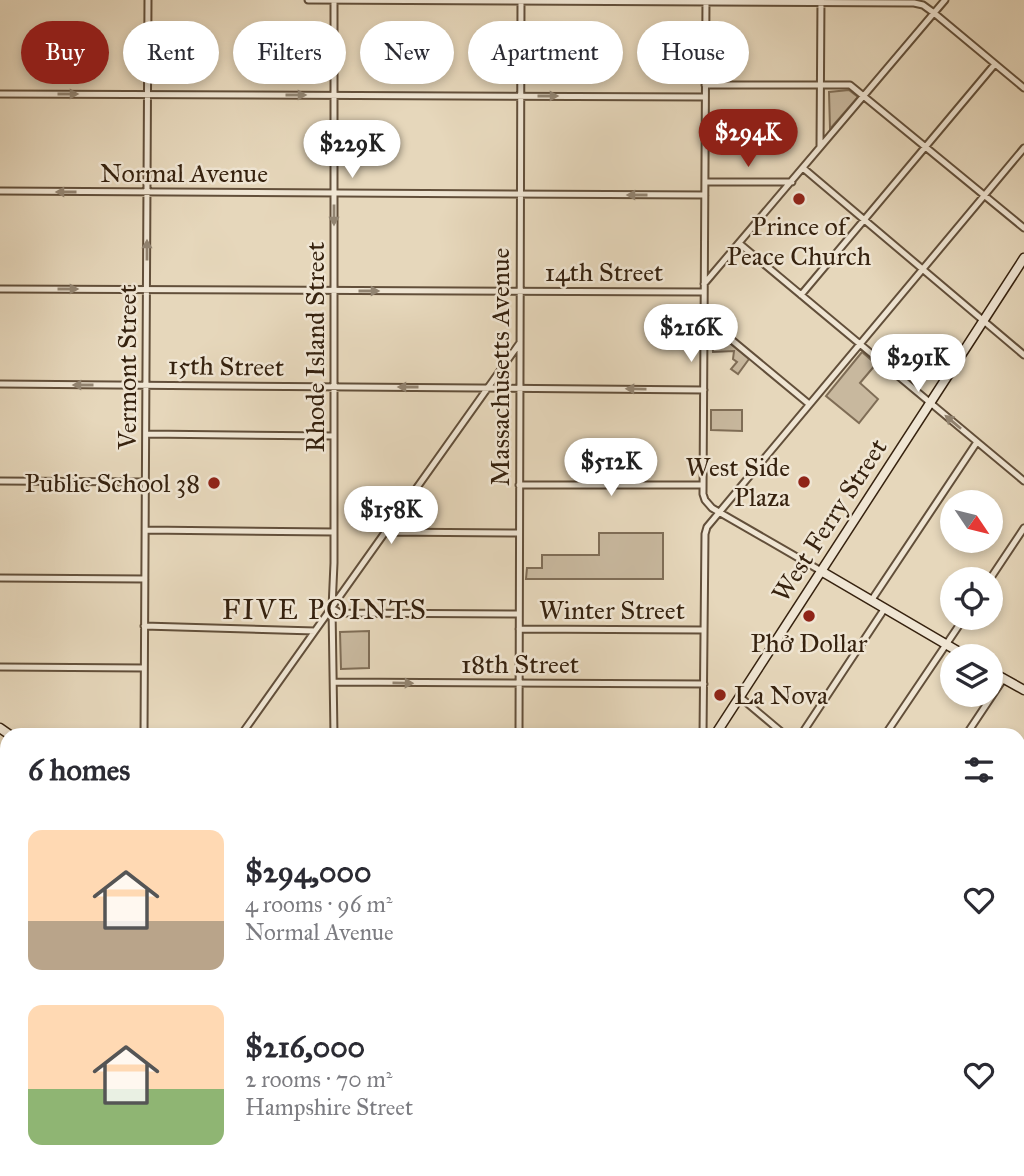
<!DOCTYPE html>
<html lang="en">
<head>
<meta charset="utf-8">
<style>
	body { margin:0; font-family:"IM FELL Great Primer",serif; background:#f2f2f3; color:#2b2b33; height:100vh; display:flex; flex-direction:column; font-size:26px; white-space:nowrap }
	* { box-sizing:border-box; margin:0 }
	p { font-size:23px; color:#7c7c81 }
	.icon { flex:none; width:38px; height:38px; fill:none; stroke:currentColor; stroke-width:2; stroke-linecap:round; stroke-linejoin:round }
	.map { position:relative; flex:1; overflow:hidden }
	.drawer { position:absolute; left:0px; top:728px; width:1026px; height:448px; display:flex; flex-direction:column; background:#fff; border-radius:21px 21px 0 0; box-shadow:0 4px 10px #0003 }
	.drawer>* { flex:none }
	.hud { position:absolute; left:21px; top:21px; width:984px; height:63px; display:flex; gap:14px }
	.needle { width:46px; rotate:125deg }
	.buttons { position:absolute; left:940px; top:490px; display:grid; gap:14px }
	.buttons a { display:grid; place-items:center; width:63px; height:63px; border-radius:50%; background:#fff; box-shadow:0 4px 10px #0003; font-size:35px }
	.price { position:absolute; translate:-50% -60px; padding:0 16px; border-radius:24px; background:#fff; color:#222; font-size:23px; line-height:46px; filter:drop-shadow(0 2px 4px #0008) }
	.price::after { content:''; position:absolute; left:50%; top:42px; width:21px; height:16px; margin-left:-10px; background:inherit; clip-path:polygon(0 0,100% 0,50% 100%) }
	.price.active { background:#8f2418; color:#fff }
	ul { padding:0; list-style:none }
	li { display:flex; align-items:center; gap:21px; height:175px; padding:0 28px }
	li span { display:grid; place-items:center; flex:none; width:196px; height:140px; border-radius:14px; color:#555 }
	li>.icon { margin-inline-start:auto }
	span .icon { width:84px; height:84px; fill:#fffc; stroke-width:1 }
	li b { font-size:30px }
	h2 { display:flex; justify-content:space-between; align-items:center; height:84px; padding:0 28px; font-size:30px }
	.chip { padding:0 24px; border-radius:32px; background:#fff; box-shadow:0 4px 10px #0003; font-size:24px; line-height:63px }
	.chip.active { background:#8f2418; color:#fff }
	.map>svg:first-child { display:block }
	.green { fill:#c8b89e; stroke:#7f6d56; stroke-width:2 }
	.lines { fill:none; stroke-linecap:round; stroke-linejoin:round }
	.street-casing { stroke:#624f3a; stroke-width:9 }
	.secondary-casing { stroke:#36220f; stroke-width:11 }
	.street { stroke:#efe5d3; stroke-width:5 }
	.secondary { stroke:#efe5d3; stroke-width:8 }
	.oneway { fill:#928471 }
	.poi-dot { fill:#8f2418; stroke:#efe5d3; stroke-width:2.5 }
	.labels { text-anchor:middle; stroke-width:5; stroke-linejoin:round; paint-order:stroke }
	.street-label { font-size:26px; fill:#36220f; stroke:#efe5d3 }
	.poi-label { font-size:26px; fill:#36220f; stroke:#efe5d3 }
	.neighbourhood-label { font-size:28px; letter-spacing:2px; fill:#36220f; stroke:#efe5d3 }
</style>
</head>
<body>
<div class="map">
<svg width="1024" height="1176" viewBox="0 0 1024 1176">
	<rect width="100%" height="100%" fill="#e6d7bb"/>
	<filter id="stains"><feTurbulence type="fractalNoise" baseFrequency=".00286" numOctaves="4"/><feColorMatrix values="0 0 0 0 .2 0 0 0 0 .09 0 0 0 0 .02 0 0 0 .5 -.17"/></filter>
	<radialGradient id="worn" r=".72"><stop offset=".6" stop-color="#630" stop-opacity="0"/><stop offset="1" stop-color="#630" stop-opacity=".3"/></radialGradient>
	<!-- green -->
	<path class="green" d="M849,90l9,7 -28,32 -1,-37z
		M715,331l34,28 -11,15 -7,-5 6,-7 -4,-3 1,-8 -21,1 -1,-19z
		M862,352l14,12 -16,19 18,16 -19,24 -33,-27z
		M711,410h31v21l-31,-1z
		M599,533h64v46h-137l1,-11h15v-13h57z
		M369,631v37l-28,1 -1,-37z"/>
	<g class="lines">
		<defs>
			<path id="street" d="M308,0l606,3 9,2 11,8 90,75
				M334,0v563l-2,45 2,127
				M706,0l-3,494 2,6 7,8 109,63
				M705,85h145l174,143
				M0,94l705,3
				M820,147l1,-147
				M803,168l221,187
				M705,182h87
				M0,191l705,4
				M740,244l284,237
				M704,284l241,-284
				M0,289l704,3
				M801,295l194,-231
				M704,317l105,87
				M0,384l704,6
				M146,434l188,2
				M0,481l145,1
				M519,485h184
				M145,530l189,2
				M385,532l134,1
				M0,578l145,1
				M990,579l34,-51
				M871,601l106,-159
				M332,608l8,5 179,1
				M144,626l171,5
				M519,629l185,1
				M0,667l144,1
				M335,682l369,2
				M740,697l45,38
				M144,735l4,-735
				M241,735l278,-391
				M519,735l2,-735
				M703,735l2,-201 2,-7 317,-379
				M801,735l84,-127
				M885,735l79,-117
				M966,735l38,-57
				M1018,832l6,-8
				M0,873l7,5
				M1018,912l6,5
				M0,1013l7,5
				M1018,1029l6,5
				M1018,1121l6,-8
				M1018,1141l6,5
				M219,1169l10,7
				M426,1169l10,7
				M792,1169l10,7
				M930,1169l11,7
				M37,1176l5,-7
				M150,1176l5,-7
				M260,1176l5,-7
				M593,1176l5,-7
				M982,1176l5,-7"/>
			<path id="secondary" d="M821,571l145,85
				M990,671l34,19
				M0,728l10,7
				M715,735l309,-477
				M0,1073l7,-10
				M0,1152l7,5
				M24,1169l10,7
				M630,1169l9,7
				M421,1176l5,-7"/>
		</defs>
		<!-- street casing -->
		<use href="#street" class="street-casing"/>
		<!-- secondary casing -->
		<use href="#secondary" class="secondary-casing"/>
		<!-- street -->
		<use href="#street" class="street"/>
		<!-- secondary -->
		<use href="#secondary" class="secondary"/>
	</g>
	<!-- one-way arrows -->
	<defs><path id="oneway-solid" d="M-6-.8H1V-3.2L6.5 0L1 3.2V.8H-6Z" transform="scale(1.75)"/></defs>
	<g class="oneway">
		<use href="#oneway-solid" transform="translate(68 94)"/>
		<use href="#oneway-solid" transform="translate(296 95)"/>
		<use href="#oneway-solid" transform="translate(548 96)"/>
		<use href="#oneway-solid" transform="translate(66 192) rotate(-180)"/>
		<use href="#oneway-solid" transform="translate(637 195) rotate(-180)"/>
		<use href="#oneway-solid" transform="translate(334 215) rotate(90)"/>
		<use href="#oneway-solid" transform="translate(147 250) rotate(-90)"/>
		<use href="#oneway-solid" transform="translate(68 289)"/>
		<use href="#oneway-solid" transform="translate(369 291)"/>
		<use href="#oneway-solid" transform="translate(83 385) rotate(-180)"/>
		<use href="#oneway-solid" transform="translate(408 387) rotate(-180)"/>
		<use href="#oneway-solid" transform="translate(636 389) rotate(-179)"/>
		<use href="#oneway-solid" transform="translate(953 422) rotate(-140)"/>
		<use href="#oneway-solid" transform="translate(403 683) rotate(1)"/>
	</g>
	<!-- markers -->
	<g class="poi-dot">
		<circle cx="799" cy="199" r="7"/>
		<circle cx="804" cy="482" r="7"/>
		<circle cx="214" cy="483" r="7"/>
		<circle cx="809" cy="616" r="7"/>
		<circle cx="720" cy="695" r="7"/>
	</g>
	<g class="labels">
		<!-- street labels -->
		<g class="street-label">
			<text x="184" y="182">Normal Avenue</text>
			<text x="604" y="281">14th Street</text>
			<text transform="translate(315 347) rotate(-90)" y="9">Rhode Island Street</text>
			<text transform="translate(226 366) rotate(1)" y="9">15th Street</text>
			<text transform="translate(127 367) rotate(-90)" y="9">Vermont Street</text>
			<text transform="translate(500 367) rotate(-90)" y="9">Massachusetts Avenue</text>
			<text transform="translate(829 520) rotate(-57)" y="9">West Ferry Street</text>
			<text x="612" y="619">Winter Street</text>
			<text x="520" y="673">18th Street</text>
		</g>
		<!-- poi labels -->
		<g class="poi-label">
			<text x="799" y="235">Prince of<tspan x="799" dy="30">Peace Church</tspan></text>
			<text x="790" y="476" text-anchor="end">West Side<tspan x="790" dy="30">Plaza</tspan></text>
			<text x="200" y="492" text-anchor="end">Public School 38</text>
			<text x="809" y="652">Phở Dollar</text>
			<text x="734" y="704" text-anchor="start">La Nova</text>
		</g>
		<!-- neighbourhood labels -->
		<g class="neighbourhood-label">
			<text x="325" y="619">FIVE POINTS</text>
		</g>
	</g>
	<rect width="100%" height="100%" filter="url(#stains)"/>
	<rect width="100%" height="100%" fill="url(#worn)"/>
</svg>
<div class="buttons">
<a><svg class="needle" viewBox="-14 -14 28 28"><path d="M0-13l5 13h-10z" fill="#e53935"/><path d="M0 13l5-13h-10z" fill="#7c7c81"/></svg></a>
<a><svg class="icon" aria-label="locate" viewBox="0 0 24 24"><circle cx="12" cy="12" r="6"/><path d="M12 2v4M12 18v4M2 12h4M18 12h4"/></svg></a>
<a><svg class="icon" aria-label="layers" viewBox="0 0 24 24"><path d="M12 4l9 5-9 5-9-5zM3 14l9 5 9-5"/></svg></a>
</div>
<b class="price active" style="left:748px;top:169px">$294K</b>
<b class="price" style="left:352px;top:180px">$229K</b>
<b class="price" style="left:691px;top:364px">$216K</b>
<b class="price" style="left:918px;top:394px">$291K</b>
<b class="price" style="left:611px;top:498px">$512K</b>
<b class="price" style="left:391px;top:546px">$158K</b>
<div class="hud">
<a class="chip active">Buy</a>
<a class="chip">Rent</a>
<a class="chip">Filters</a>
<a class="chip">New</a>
<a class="chip">Apartment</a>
<a class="chip">House</a>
</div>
<section class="drawer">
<h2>6 homes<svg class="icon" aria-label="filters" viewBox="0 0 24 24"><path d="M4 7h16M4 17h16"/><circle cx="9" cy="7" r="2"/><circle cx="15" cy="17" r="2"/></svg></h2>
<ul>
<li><span style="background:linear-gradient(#ffd9b3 65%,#b9a48a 0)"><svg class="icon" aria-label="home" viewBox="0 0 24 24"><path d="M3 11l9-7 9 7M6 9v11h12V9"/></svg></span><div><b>$294,000</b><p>4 rooms · 96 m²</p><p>Normal Avenue</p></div><svg class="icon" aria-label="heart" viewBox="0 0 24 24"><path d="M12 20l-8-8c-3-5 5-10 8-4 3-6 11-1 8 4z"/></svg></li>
<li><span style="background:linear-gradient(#ffd9b3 60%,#8fb573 0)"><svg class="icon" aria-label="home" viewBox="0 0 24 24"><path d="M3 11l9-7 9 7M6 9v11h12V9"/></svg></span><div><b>$216,000</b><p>2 rooms · 70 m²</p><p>Hampshire Street</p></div><svg class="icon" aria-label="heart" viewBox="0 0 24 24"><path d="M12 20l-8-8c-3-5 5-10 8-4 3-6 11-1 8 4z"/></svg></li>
</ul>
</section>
</div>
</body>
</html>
